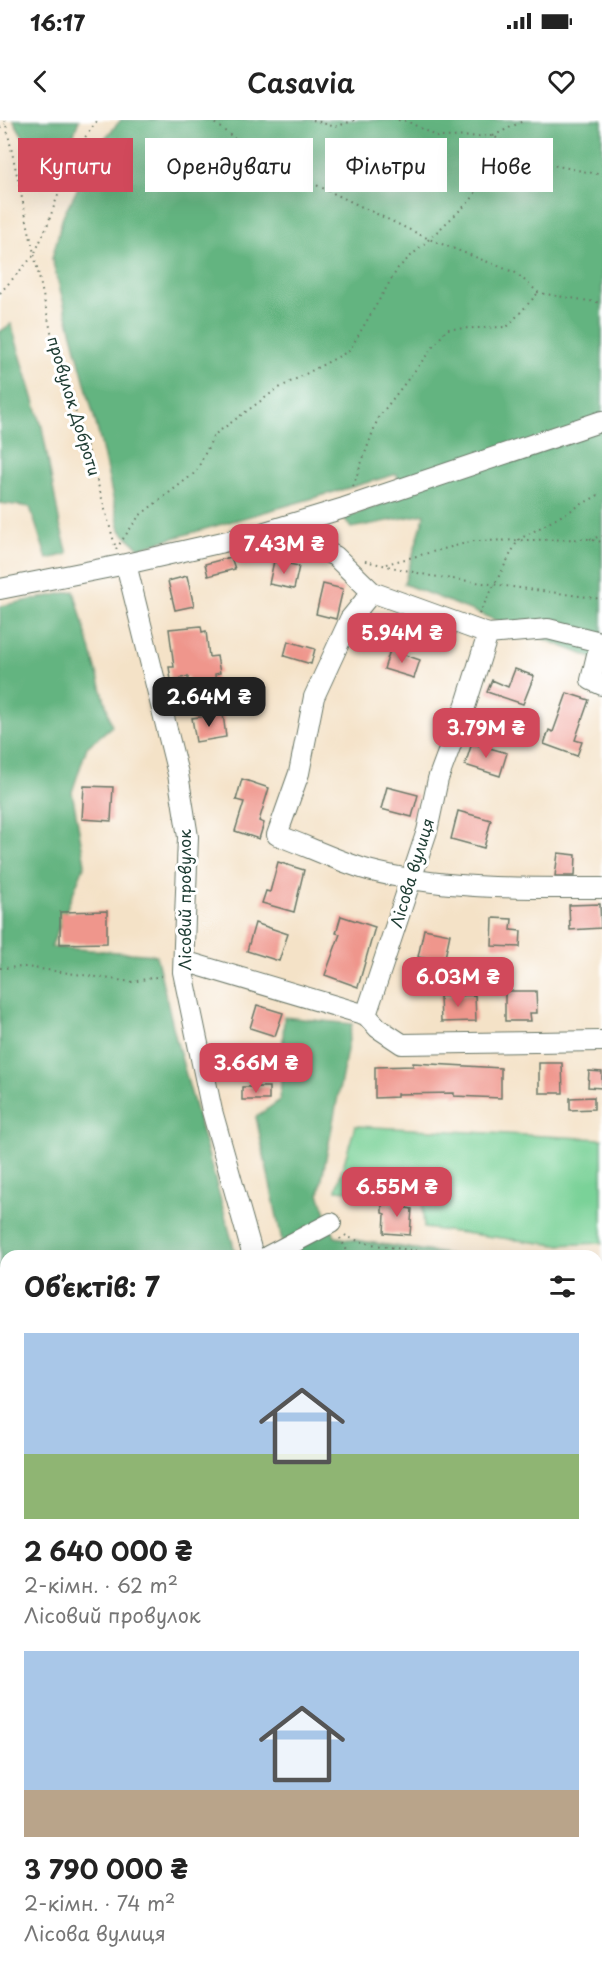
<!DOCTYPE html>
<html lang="uk">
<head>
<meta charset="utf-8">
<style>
	body { margin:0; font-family:"Playpen Sans",sans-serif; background:#f6f6f6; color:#222; height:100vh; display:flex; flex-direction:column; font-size:22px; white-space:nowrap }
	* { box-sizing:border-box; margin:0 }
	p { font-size:20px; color:#767676 }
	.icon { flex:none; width:33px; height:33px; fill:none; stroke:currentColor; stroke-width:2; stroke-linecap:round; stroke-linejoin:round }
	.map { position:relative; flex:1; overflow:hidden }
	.panel { position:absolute; left:0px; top:1130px; width:603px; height:722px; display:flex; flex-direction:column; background:#fff; border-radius:18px 18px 0 0; box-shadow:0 6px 24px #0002 }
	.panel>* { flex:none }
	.guide { position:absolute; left:18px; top:18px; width:567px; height:54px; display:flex; gap:12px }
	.price { position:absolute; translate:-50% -51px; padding:0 14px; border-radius:12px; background:#d1495b; color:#fff; font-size:20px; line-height:39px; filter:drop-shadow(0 2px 3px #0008) }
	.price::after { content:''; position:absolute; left:50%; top:36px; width:18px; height:14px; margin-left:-9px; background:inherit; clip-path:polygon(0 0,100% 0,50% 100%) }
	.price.selected { background:#222; color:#fff }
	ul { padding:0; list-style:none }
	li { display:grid; align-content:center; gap:12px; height:318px; padding:0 24px }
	li span { display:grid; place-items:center; height:186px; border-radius:0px; color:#555 }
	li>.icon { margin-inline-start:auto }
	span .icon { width:108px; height:108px; fill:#fffc; stroke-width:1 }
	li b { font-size:26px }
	h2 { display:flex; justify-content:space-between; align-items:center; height:72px; padding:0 24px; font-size:26px }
	.tag { padding:0 21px; border-radius:0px; background:#fff; box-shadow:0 6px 24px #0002; font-size:21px; line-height:54px }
	.tag.selected { background:#d1495b; color:#fff }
	.status { display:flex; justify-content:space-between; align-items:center; height:42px; padding:0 30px; background:#fff; direction:ltr }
	.status svg { height:16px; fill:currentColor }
	header { display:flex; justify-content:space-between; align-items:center; height:78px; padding:0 24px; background:#fff; font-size:27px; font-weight:600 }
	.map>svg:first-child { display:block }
	.industrial { fill:#d0c0bc }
	.green { fill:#7ad298; stroke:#4c8866; stroke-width:1.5 }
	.forest { fill:#63b480; stroke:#41785a; stroke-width:1.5 }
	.water { fill:#43b0c1; stroke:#31767a; stroke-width:1.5 }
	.building { fill:#ef968c }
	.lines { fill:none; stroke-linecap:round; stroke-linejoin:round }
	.minor-casing { stroke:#6a7767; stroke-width:22 }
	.path { stroke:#6a7767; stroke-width:2; stroke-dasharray:1.5 4.5; stroke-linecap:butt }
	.minor { stroke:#fff; stroke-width:20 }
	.labels { text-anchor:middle; stroke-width:6; stroke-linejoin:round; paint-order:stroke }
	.street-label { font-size:16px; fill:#1f3d34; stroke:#fff }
</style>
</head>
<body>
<div class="status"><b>16:17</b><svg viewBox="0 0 49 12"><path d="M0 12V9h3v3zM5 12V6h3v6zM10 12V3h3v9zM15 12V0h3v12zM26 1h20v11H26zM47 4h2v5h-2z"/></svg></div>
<header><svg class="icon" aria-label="back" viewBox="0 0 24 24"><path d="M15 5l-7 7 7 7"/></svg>Casavia<svg class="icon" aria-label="heart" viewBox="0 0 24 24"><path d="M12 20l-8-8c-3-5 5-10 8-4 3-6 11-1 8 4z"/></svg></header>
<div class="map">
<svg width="602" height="1850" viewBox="0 0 602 1850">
	<rect width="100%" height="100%" fill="#fff"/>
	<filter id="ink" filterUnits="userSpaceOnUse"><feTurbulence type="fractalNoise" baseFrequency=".0167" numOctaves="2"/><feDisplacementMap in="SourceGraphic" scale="12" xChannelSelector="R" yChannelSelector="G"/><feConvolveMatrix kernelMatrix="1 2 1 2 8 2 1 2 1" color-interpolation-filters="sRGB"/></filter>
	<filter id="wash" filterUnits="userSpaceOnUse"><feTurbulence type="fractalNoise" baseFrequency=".008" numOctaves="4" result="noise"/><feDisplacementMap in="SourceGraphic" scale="24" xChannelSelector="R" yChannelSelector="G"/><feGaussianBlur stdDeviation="1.35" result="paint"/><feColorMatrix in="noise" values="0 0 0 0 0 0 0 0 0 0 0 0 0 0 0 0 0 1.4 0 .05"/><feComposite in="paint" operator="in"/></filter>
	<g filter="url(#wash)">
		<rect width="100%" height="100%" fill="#f4e2c7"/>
		<!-- industrial -->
		<path class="industrial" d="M597,1687h5v163h-602v-124l6,1v118h591z"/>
		<!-- green -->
		<path class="green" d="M355,1006l247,13v104l-46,2 -132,-17 -2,-32 -86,-6z"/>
		<!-- forest -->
		<path class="forest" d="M13,0h66l-8,22 -14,5 -14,-10 -11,14z
			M121,0h481v542l-198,-78 21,-70 -74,14 -7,-10 58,-22 -5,-22 -258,74 -19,-18 -20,-91 -48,-180 11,-43 42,-78z
			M11,204l31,103 18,98 8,29 -21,5 -17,-52 -30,-4v-171z
			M74,471l38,135 -25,21 -15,45 13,72 -34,83 105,8 20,84 60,216 -230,1v290l-6,-4v-936z
			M284,897l68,7 -33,170 16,43 118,18h-168l-29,-138 24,-17z
			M597,1157l5,1v430l-5,-6z"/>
		<!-- water -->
		<path class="water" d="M597,1782h5v68h-22v-5h17z
			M447,1845h111v5h-111z"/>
		<g id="blocks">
			<!-- building -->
			<path class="building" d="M231,437l4,12 -27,7 -3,-12z
				M274,441l25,5 -5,23 -25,-5z
				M187,456l7,30 -19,4 -7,-29z
				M323,464l20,5 -7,30 -20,-5z
				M201,506l1,6 4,-1 3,26 8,-1 3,17 -5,1 1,20 -27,3 -1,-20 -17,3 -2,-13h5l-5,-38z
				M288,521l27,8 -4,15 -27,-8z
				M390,530l30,10 -6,18 -30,-9z
				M515,549l19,7 -11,28 -36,-12 5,-12 16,7z
				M567,573l22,7 -14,40 7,2 -5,14 -33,-12 5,-14 4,2z
				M223,594l3,23 -30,5 -4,-24z
				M472,623l35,10 -7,23 -35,-11z
				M242,659l27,9 -10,33 5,2 -5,16 -24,-8 9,-29 -8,-2z
				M84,666l29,1 -2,34 -29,-2z
				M387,667l31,8 -6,22 -31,-8z
				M458,691l33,9 -7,28 -33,-9z
				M558,733l18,2 -1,21h-20z
				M278,742l26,8 -10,42 -32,-9 4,-12 4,1z
				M600,784l1,24 -31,2 -1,-25z
				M107,791v32l-47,1v-32z
				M341,796l34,11 -17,60 -33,-12 15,-41 -4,-1z
				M493,798l19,1 -1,11 10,1 -1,16 -28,-1z
				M255,803l33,11 -9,27 -32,-10z
				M424,809l26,5 -6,28 -26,-5z
				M505,871h31l1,22h-7l1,8h-26z
				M475,875l1,26 -35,1 -1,-26z
				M257,885l26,8 -8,23 -25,-8z
				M413,943l88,5v30l-47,-2v-3l-57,1v3l-22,1v-31l38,-1z
				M539,943h23l1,30h-24z
				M589,951l13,1v16l-14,-1z
				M242,967h27v13h-27z
				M594,977v12l-24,1v-12z
				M382,1082l25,2 -1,4 6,1 -2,26 -26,-2 1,-19 -3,-1z"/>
		</g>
	</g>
	<g filter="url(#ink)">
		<use href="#blocks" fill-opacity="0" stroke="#6a7767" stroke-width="1.5"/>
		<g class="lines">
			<defs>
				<path id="minor" d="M265,412l79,-24 258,-87
					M0,469l126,-25
					M372,472l-22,27 -36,78 -15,76 -22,62c30,11 60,26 91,35 75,20 157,18 234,18
					M488,514l-22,70 -28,75 -11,52 -61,184 12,13 24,16 200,-3
					M184,841l182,54
					M253,1136l-41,-145 -29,-139 5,-135 -10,-63 -52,-210 128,-29 46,5 35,16 37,36 116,42 60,-5 52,13 -9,38 11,5
					M268,1136l63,-33
					M597,1610l5,6
					M0,1616l6,1
					M597,1672h5
					M0,1819l6,1
					M152,1845l29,5"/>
			</defs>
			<!-- minor casing -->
			<use href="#minor" class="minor-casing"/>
			<!-- path -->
			<path class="path" d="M5,0l50,230 34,102 27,97
				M210,0l52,39 167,80 87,34 23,20 63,10
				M313,0l22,7 20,-7
				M398,0l9,1 30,16 56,-1 50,27 59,12
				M0,8l5,-4
				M493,16l32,-16
				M0,173l34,-38 13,-29 17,-48 16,-34 18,-24
				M353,366l25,-68 69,-89 60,-2 31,-34
				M590,419l12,-3
				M116,429l23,-33 57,-44 18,-37 63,-46 72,-38 49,-83 73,-68 33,-58
				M365,441l66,15 171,23
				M386,444l88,-23 114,-2 14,3
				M479,494l39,-74 84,-47
				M0,848l26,-1 106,15 34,-7
				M345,1115c15,12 91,17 114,21
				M340,1118l10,18
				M0,1151l6,1
				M597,1237l5,-1
				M597,1323l5,2
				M0,1366l6,4
				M0,1541l6,-5"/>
			<!-- minor -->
			<use href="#minor" class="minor"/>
		</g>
	</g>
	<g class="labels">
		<!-- street labels -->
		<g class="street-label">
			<text transform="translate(74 286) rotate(73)" y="6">провулок Доброти</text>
			<text transform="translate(412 753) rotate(-73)" y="6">Лісова вулиця</text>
			<text transform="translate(185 780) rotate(-90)" y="6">Лісовий провулок</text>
		</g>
	</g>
</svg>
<b class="price" style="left:284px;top:455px">7.43M ₴</b>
<b class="price" style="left:402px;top:544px">5.94M ₴</b>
<b class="price selected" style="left:209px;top:608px">2.64M ₴</b>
<b class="price" style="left:486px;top:639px">3.79M ₴</b>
<b class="price" style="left:458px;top:888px">6.03M ₴</b>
<b class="price" style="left:256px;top:974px">3.66M ₴</b>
<b class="price" style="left:397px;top:1098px">6.55M ₴</b>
<div class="guide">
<a class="tag selected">Купити</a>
<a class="tag">Орендувати</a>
<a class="tag">Фільтри</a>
<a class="tag">Нове</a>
</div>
<section class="panel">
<h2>Об’єктів: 7<svg class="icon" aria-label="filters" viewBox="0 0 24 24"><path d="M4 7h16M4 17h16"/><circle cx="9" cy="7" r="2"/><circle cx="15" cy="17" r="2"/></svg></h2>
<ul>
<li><span style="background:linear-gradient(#a9c7e8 65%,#8fb573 0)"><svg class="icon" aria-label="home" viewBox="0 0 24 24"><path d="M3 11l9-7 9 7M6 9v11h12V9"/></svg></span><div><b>2 640 000 ₴</b><p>2-кімн. · 62 m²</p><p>Лісовий провулок</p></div></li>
<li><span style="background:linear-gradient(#a9c7e8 75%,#b9a48a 0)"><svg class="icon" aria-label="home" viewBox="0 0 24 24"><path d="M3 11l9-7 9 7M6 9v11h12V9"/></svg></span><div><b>3 790 000 ₴</b><p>2-кімн. · 74 m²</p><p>Лісова вулиця</p></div></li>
</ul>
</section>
</div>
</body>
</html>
